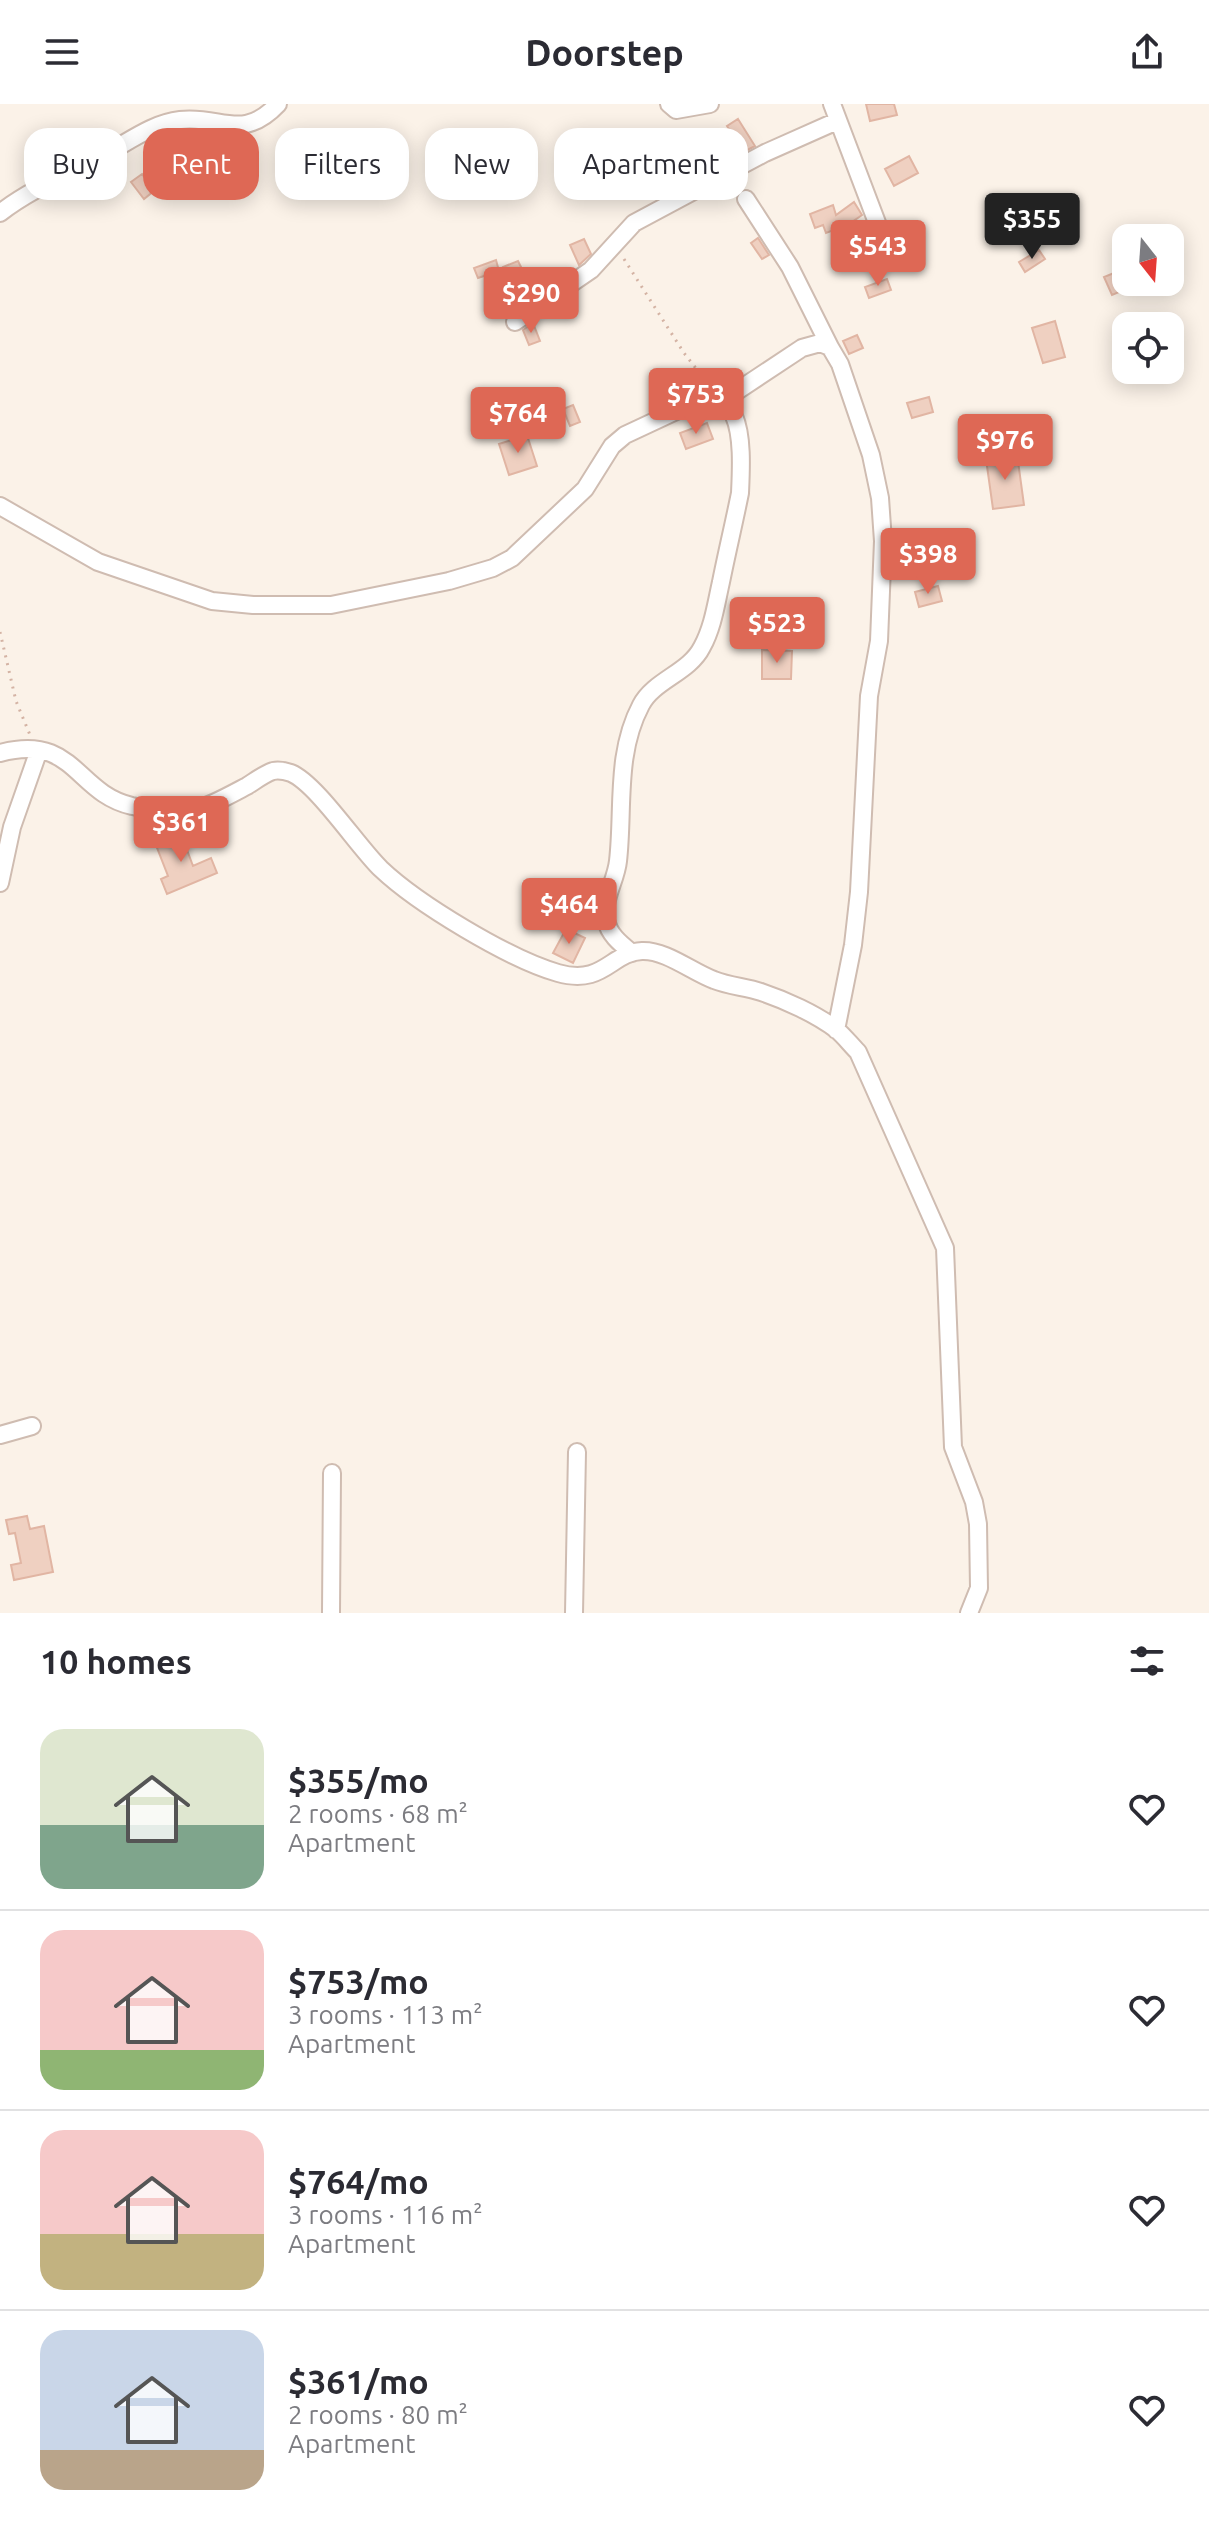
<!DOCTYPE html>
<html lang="en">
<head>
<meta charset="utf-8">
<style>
	body { margin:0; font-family:Ubuntu,sans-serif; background:#f2f2f3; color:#2b2b33; height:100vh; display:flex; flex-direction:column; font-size:30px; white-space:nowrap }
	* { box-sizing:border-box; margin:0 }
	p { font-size:26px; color:#7c7c81 }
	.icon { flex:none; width:44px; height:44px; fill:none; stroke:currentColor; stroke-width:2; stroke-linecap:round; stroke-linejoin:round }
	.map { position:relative; height:1509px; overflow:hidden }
	.drawer { display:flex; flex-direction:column; background:#fff; flex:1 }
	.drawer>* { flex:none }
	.hud { position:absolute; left:24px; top:24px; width:800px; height:72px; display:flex; gap:16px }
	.needle { width:52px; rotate:163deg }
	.fabs { position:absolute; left:1112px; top:120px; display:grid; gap:16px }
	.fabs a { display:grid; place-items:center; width:72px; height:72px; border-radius:16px; background:#fff; box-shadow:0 4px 20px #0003; font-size:40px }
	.price { position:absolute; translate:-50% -68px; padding:0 18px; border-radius:8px; background:#de6855; color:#fff; font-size:26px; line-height:52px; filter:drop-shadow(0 2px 4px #0008) }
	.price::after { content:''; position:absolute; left:50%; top:48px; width:24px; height:18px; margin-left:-12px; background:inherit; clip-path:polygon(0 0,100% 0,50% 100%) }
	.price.selected { background:#222; color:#fff }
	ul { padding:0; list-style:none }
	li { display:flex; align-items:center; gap:24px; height:200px; padding:0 40px }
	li+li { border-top:2px solid #e1e1e2 }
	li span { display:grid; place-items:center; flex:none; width:224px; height:160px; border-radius:24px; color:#555 }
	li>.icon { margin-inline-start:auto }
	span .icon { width:96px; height:96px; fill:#fffc; stroke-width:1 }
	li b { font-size:34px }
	h2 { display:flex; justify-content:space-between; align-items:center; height:96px; padding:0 40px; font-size:34px }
	.chip { padding:0 28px; border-radius:24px; background:#fff; box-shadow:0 4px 20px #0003; font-size:28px; line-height:72px }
	.chip.selected { background:#de6855; color:#fff }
	header { display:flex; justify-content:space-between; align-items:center; height:104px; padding:0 40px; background:#fff; font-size:36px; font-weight:600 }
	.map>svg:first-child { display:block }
	.building { fill:#efd0c1; stroke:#e1b5a3; stroke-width:2 }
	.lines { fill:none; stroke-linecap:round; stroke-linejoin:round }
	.street-casing { stroke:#cfbcb1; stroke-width:20 }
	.path { stroke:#d4b3a4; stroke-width:3; stroke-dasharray:2 6; stroke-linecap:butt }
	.street { stroke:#fff; stroke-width:16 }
</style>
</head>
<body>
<header><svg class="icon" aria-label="menu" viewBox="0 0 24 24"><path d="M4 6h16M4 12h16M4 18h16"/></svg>Doorstep<svg class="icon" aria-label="share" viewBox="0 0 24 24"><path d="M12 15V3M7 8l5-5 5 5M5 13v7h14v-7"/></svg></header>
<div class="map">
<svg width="1209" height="1509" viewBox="0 0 1209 1509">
	<rect width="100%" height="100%" fill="#fbf2e8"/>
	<!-- building -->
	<path class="building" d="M866,0h28l3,11 -27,6z
		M738,15l17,27 -47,25 -13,-23 34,-19 -2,-3z
		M909,52l9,17 -24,13 -9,-17z
		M142,70l13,16 -11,9 -13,-17z
		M854,98l8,13 -13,9 -23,9 -3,-8 -8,3 -5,-14 23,-9 3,10z
		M758,134l11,17 -7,4 -11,-16z
		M584,135l7,15 -12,11 -9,-20z
		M1039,146l6,9 -20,13 -6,-10z
		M496,156l3,11 -21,7 -4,-10z
		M518,157l5,10 -15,7 -5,-11z
		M1124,165l2,13h3l2,5 -19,8 -8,-18z
		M887,175l4,11 -22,8 -4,-11z
		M1055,217l10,36 -22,6 -11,-35z
		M533,219l7,18 -11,4 -6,-15z
		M857,231l6,13 -14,6 -6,-13z
		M929,293l4,15 -21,6 -5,-15z
		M573,301l7,17 -10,4 -7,-17z
		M707,319l6,16 -27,10 -6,-16z
		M527,331l10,31 -28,9 -10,-31z
		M1017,350l7,51 -31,4 -7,-50z
		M938,482l4,15 -23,6 -4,-15z
		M762,546l30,1 -1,28h-29z
		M180,727l13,35 18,-8 6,15 -50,21 -6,-15 7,-3 -14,-36z
		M566,825l19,9 -12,25 -20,-10z
		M27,1412l3,13 14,-3 9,46 -39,8 -3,-15 10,-2 -6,-30 -6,1 -3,-14z"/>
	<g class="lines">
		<defs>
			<path id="street" d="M669,0l7,6 34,-6
				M832,0l55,145
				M746,95l44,68 40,80
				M0,109c31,-24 68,-39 102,-57 25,-13 50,-33 78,-36 42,-5 62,22 98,-16
				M515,218l76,-52 43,-47 131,-70 72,-32
				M722,297l80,-53 18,-5 10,4 10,17 31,91 9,43 3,43 -4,100 -10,55 -10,196 -6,53 -17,85
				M0,402l98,56 114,39 41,4h78l118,-24 44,-13 19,-10 73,-69 27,-43 13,-11 77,-36 20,2c4,4 10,10 12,15 9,20 7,55 6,77 -6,30 -13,59 -19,89 -5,22 -8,45 -19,65 -13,26 -48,33 -61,58 -26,49 -17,104 -23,156 -2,20 -16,39 -12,59 3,15 15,24 26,33
				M0,649c75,-20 75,40 132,53 16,3 38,9 54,6 21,-4 42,-16 61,-26 8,-5 17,-12 26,-15 6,-1 12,0 18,2 26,11 67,74 90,96 37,35 128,90 177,104 46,13 53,-21 84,-22 24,-1 50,21 72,29 15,6 32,7 47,12 24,8 55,22 76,38 7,6 14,15 21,22l87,196 8,199 21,55 4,22 1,64 -10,25
				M0,779l12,-56 27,-77
				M0,1331l32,-9
				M331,1509l1,-140
				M574,1509l3,-161"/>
		</defs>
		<!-- street casing -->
		<use href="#street" class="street-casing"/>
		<!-- path -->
		<path class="path" d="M624,155l60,94 25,32
			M0,528l16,69 14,34"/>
		<!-- street -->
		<use href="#street" class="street"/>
	</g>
</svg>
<div class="fabs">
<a><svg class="needle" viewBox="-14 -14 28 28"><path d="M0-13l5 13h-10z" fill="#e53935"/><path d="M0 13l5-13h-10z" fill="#7c7c81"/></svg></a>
<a><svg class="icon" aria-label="locate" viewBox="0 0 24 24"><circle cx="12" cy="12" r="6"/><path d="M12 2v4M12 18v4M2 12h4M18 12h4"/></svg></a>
</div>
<b class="price selected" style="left:1032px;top:157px">$355</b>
<b class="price" style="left:878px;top:184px">$543</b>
<b class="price" style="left:531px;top:231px">$290</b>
<b class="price" style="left:696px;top:332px">$753</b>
<b class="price" style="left:518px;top:351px">$764</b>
<b class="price" style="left:1005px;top:378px">$976</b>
<b class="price" style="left:928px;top:492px">$398</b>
<b class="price" style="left:777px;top:561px">$523</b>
<b class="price" style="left:181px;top:760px">$361</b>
<b class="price" style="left:569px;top:842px">$464</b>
<div class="hud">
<a class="chip">Buy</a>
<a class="chip selected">Rent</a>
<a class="chip">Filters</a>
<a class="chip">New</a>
<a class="chip">Apartment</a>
</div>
</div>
<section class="drawer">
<h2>10 homes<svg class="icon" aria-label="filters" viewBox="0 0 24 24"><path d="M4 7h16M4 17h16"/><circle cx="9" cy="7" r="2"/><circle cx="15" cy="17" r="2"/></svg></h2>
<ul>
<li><span style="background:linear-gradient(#dfe7d0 60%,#7fa58c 0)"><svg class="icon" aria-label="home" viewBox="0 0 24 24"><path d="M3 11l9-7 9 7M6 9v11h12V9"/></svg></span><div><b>$355/mo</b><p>2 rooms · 68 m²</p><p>Apartment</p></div><svg class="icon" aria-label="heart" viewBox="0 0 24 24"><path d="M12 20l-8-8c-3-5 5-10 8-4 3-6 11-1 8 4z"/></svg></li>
<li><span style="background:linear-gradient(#f6c9c9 75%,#8fb573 0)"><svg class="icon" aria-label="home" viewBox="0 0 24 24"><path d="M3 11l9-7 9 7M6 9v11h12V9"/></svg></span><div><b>$753/mo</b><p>3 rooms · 113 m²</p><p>Apartment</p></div><svg class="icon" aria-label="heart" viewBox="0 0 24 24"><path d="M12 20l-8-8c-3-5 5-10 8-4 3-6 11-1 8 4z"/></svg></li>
<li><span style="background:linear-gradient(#f6c9c9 65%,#c2b280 0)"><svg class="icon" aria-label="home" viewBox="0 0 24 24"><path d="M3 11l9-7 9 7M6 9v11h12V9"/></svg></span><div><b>$764/mo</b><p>3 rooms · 116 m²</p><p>Apartment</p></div><svg class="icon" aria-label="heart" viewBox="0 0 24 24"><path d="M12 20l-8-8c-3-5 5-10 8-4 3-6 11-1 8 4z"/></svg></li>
<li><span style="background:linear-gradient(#c9d6e8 75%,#b9a48a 0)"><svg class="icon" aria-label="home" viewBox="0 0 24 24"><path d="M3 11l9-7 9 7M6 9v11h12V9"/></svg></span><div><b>$361/mo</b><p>2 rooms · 80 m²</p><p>Apartment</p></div><svg class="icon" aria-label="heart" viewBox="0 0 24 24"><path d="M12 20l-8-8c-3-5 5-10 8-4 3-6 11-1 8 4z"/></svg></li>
</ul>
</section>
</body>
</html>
